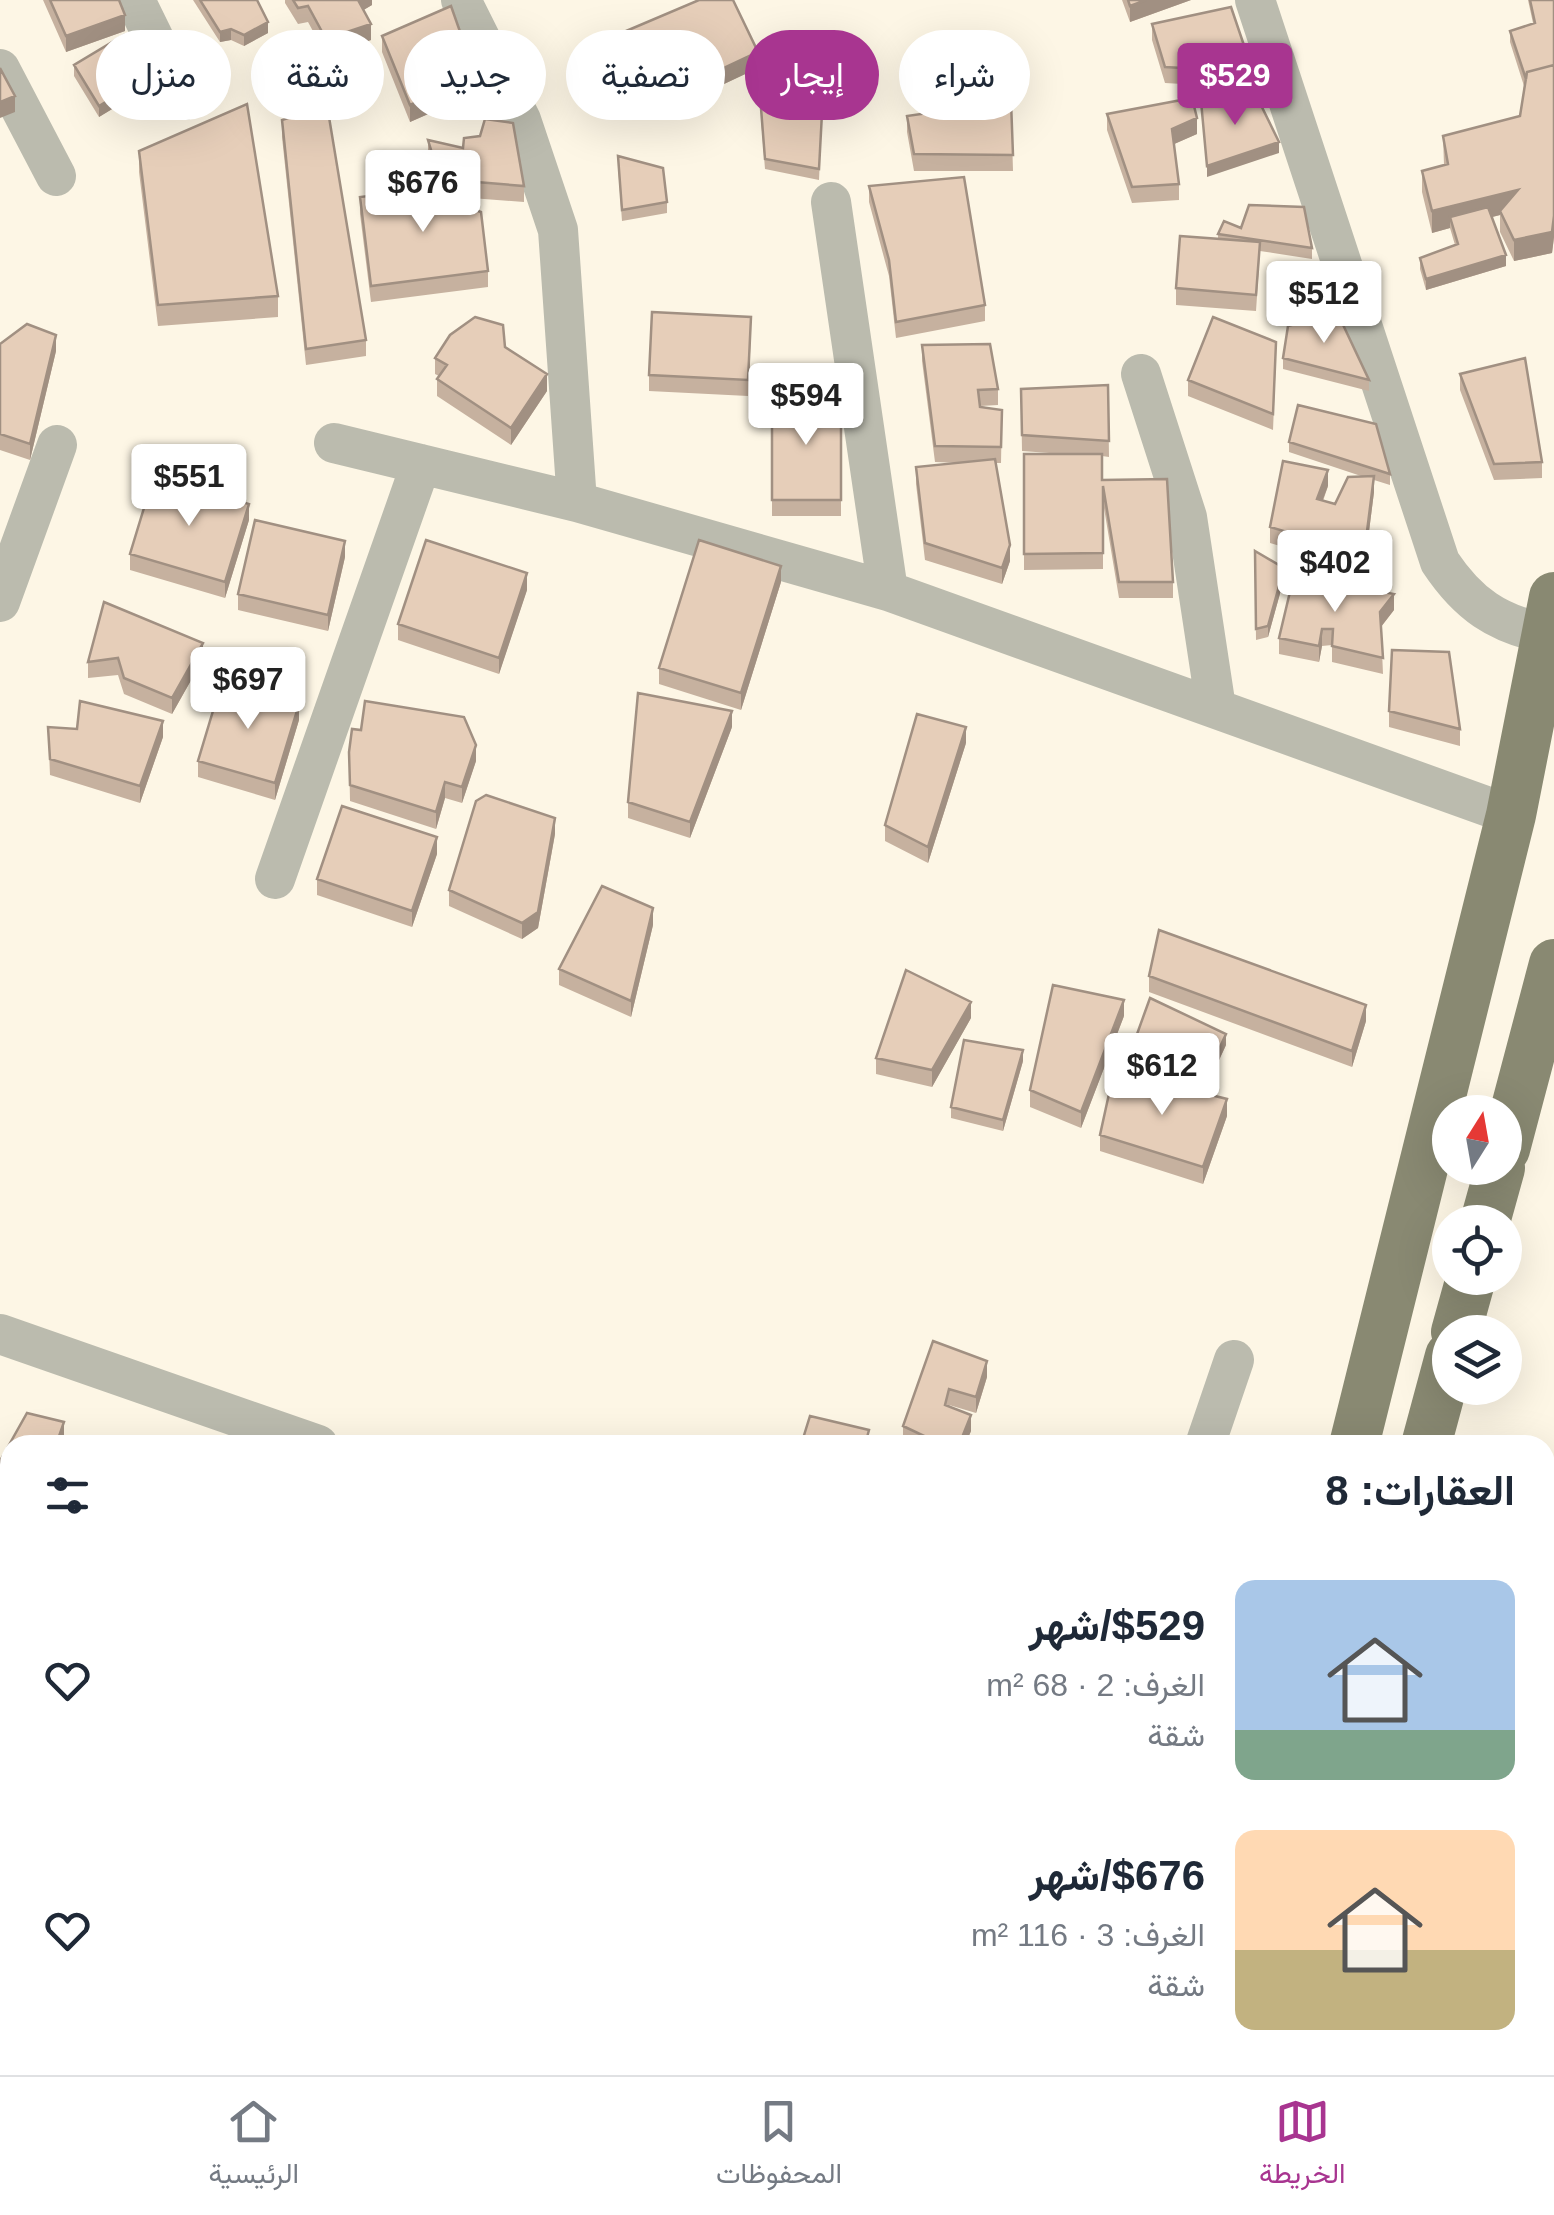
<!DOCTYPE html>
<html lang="ar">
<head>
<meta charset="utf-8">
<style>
	body { margin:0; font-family:Helvetica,Vazirmatn,sans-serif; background:#f2f2f3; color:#1f2937; direction:rtl; height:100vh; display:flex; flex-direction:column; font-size:38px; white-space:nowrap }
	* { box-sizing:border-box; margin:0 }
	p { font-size:32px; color:#747a83 }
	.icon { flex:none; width:55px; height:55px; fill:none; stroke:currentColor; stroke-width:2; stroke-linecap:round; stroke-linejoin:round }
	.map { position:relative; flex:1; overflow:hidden; direction:ltr }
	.details { position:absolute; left:0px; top:1435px; width:1555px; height:640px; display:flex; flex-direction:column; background:#fff; border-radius:30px 30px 0 0; box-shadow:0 10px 40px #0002; direction:rtl }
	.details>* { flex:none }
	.banner { position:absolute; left:30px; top:30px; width:1000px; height:90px; direction:rtl; display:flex; gap:20px }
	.needle { width:65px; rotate:11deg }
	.fabs { position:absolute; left:1432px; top:1095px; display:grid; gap:20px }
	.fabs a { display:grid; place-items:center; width:90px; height:90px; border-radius:50%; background:#fff; box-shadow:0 10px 40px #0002; font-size:50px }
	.price { position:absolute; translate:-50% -85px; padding:0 22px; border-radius:10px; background:#fff; color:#222; font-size:32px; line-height:65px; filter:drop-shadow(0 2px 5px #0008) }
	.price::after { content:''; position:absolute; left:50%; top:60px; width:30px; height:22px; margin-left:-15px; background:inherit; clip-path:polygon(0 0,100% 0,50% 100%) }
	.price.current { background:#a83590; color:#fff }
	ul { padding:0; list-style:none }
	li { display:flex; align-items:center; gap:30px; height:250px; padding:0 40px }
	li span { display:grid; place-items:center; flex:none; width:280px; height:200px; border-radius:20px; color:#555 }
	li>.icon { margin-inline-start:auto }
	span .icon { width:120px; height:120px; fill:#fffc; stroke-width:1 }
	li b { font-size:42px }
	h2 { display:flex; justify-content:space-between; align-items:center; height:120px; padding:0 40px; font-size:42px }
	.pill { padding:0 35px; border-radius:45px; background:#fff; box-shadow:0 10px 40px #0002; font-size:35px; line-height:90px }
	.pill.current { background:#a83590; color:#fff }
	.dock { display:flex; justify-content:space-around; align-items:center; height:140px; border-top:2px solid #e0e1e3; background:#fff; font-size:28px; color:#747a83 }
	.dock a { display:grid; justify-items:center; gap:5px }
	.dock .current { color:#a83590 }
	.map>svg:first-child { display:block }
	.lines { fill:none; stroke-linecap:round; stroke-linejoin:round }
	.minor { stroke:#bbbbae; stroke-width:40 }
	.major { stroke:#898972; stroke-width:50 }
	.wall { fill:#c6b19f }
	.shaded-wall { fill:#a19082 }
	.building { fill:#e6ceb9; stroke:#a19082; stroke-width:2.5 }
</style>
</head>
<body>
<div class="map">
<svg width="1554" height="2075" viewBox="0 0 1554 2075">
	<rect width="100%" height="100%" fill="#fdf6e5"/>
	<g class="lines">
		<!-- minor -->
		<path class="minor" d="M135,0l49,100
			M461,0l60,120 37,110 19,272
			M1255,0l185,562c28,42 57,62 107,72
			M0,69l56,107
			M831,202l57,389
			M1141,374l46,143 29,191
			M334,443l243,59 311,89 623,224
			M0,602l57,-157
			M275,879l146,-415
			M0,1334l318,111
			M1205,1445l29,-85
			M995,2075l3,-10"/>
		<!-- major -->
		<path class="major" d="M1505,1149l49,-185
			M1485,1222l15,-54
			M1456,1332l15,-54
			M1354,1445l157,-630 43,-218
			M1426,1445l24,-89
			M1460,2065l8,10"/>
	</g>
	<!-- wall -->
	<path class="wall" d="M43,0h76l6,31 -59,21z
		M193,0h64l11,33 -24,13 -13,-6 -11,2z
		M285,0h87v5l-9,5 8,30 -45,15 -18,-33 -10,2 -13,-21z
		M1122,0h69l-61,22z
		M1528,0h26v237l-2,16 -38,8 -14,-29v-17l-8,2 14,49 -80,24 -6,-21v-11l35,-13 -5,-17 -18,5 -10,-41v-21l22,-6 -1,-29 77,-20 4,-30 -14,-44v-11l23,-8z
		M1152,24l101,48v16l-88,-5 -13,-43z
		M382,36l94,57 -66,29 -28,-70z
		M612,37l146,31 -85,40 -20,-21 -25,2 -16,-36z
		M74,65l76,21 -51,31 -25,-41z
		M1011,101l2,70h-99l-7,-39v-16z
		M822,113l-3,67 -54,-11 -4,-50z
		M1107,114l90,20 -23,10 5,40v16l-47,3 -25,-73z
		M282,120l84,220v16l-60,9 -24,-228z
		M428,140l96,46v16l-53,-4 17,73v16l-117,15 -11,-88v-17l78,-9 -10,-32z
		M139,151l139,145v21l-120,9 -19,-154z
		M618,167l49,35v11l-45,8z
		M869,186l116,119v16l-89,17 -7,-62 -20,-74z
		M1241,228l71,20v11l-52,-8 -4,60 -80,-6v-17l42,-49v-5z
		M751,333l-3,63 -99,-5v-16z
		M0,344l56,7 -26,109 -30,-10z
		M922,345l76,44v16l-18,1 22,4 -1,53h-5l14,98 -8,23 -77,-24 -9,-76v-17l45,-4 -26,-1 -13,-101z
		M505,347l42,44 -36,54 -74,-49v-17l2,-3 -4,-2v-16z
		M1276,358l-3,72 -85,-34v-16z
		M1283,358l86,22v11l-86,-22z
		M1460,374l82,88v16l-48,2 -34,-90z
		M1108,385l1,72 -7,-1v24l71,102v16h-54l-16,-96v67l-79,1v-116h39l-41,-3 -1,-62z
		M772,396l69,1v119h-69z
		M1289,442l101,32v11l-16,-5v12l-10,79 -94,-28v-16l58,-41 -5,15 12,3 29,-27 -75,-25z
		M249,520l-24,78 -95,-28v-16z
		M1255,551l29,28 -16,58 -12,3z
		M345,557l-17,74 -90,-21v-16z
		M781,582l-40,128 -82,-26v-16z
		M527,590l-28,84 -101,-34v-16z
		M104,602l99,57 -31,55 -48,-20 -6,-19 -30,3v-16z
		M1394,610l-13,17 2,47 -51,-12v-17l-10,1 -3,16 -40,-8v-16z
		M1389,711l71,18v17l-71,-19z
		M299,720l-24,80 -77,-23v-16z
		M48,727l115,10 -23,66 -90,-28z
		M732,727l-42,111 -62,-20v-16z
		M966,743l-38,120 -43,-22v-16z
		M349,752l127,9 -14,42 -17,-5 -9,31 -86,-28z
		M555,834l-17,94 -16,11 -73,-33v-16z
		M437,854l-25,73 -95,-32v-16z
		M653,925l-22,92 -72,-32v-16z
		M1149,976l217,45 -14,46 -203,-75z
		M1124,1016l-43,112 -51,-21v-17z
		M971,1018l-39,69 -56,-13v-16z
		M1226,1045l-19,41 -75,-28v-10z
		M1023,1061l-20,70 -52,-13v-11z
		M1227,1116l-24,68 -103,-33v-16z
		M933,1341l54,36 -11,36 -27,-8 22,26 -6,14h-56l-6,-3v-16z
		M27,1413l37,9v16l-2,7h-52v57l-10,-1v-40z"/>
	<!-- shaded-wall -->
	<path class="shaded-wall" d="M357,0h15v5l-15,9z
		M1146,0h45l-61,22v-16z
		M125,15v16l-59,21v-16z
		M268,22v11l-24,13v-11z
		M371,24v16l-45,15v-16z
		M231,29v11l-11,2v-10z
		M758,52v16l-85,40v-16z
		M150,75v11l-51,31v-11z
		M476,77v16l-66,29v-17z
		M15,96v16l-15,6v-16z
		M1197,118v16l-25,11v-16z
		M1279,142v11l-72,24v-11z
		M1518,190l-18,21v4l-47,12 -3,-10v11l-18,5v-22z
		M1554,216v21l-2,16 -38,8v-21z
		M1506,255v11l-80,24v-11z
		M56,335v16l-26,109v-16z
		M547,374v17l-36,54v-17z
		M1328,470v16l-11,29v-16z
		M1374,476v16l-10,79v-16z
		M249,504v16l-24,78v-16z
		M345,541v16l-17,74v-16z
		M1010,545v16l-8,23v-16z
		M781,566v16l-40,128v-17z
		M1284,568v11l-16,58v-11z
		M527,573v17l-28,84v-16z
		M1394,594v16l-14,18v-16z
		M1322,629v17l-3,16v-16z
		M203,643v16l-31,55v-16z
		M299,704v16l-24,80v-17z
		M732,711v16l-42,111v-16z
		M163,721v16l-23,66v-17z
		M966,727v16l-38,120v-16z
		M476,745v16l-14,42v-16z
		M445,782v16l-9,31v-17z
		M555,818v16l-17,94 -16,11v-16z
		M437,837v17l-25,73v-16z
		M653,908v17l-22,92v-16z
		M1124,1000v16l-43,112v-16z
		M971,1002v16l-39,69v-17z
		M1366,1005v16l-14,46v-16z
		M1226,1034v11l-19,41v-11z
		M1023,1050v11l-20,70v-11z
		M1227,1099v17l-24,68v-17z
		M987,1361v16l-11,36v-16z
		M971,1415v16l-6,14h-6z
		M64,1422v16l-2,7h-6z"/>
	<!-- building -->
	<path class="building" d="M50,0h69l6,15 -59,21z
		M200,0h57l11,22 -24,13 -13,-6 -11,3z
		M293,0h65l13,24 -45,15 -18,-33 -10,2z
		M699,0h34l25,52 -85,40 -20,-21 -25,2 -16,-36z
		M1128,0h18l-16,6z
		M1530,0h24v65l-27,7 -1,7 -16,-48 25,-8z
		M451,6l25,71 -66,28 -28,-69z
		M1231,7l22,65 -88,-5 -13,-43z
		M124,35l26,40 -51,31 -25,-41z
		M1554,65v151l-2,16 -38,8 -14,-29 18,-21 -86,21 -10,-40 26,-7 -5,-28 77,-20 7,-44z
		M0,68l15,28 -15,6z
		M1256,95l23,47 -72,24 -6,-65z
		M1192,98l5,20 -25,11 7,55 -47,3 -25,-73z
		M1011,101l2,54 -99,-1 -7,-38z
		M247,104l31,192 -120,9 -19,-154z
		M327,105l39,235 -60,9 -24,-229z
		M761,108l61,5 -3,56 -54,-10z
		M485,119l28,4 11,63 -84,-7 -12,-39 35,8 1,-10 16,-2z
		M618,156l45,12 4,34 -45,8z
		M964,177l21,128 -89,17 -7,-62 -20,-74z
		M469,184l3,25 9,3 7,59 -117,15 -11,-89z
		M1249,205l55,2 8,41 -94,-14 6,-13 17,7z
		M1488,207l18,48 -80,24 -6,-21 38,-14 -8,-27z
		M1180,236l80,6 -4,53 -80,-7z
		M652,312l99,5 -3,63 -99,-5z
		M1337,312l32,68 -86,-22 5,-32z
		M475,317l28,8 2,22 42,27 -36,54 -74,-49 10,-14 -12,-7 15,-23z
		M1213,317l63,25 -3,72 -85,-34z
		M27,324l29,11 -26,109 -30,-10v-90z
		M990,344l8,45 -20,1 2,17 22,3 -1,37 -66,-1 -13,-101z
		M1525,358l17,104 -48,2 -34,-90z
		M1108,385l1,56 -87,-6 -1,-46z
		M772,396l69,1v103h-69z
		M1298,405l78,19 14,50 -101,-32z
		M1024,454h78v26l65,-1 6,103h-54l-16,-96v67l-79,1z
		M995,459l15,86 -8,23 -77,-25 -9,-76z
		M1283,461l45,9 -11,29 18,5 13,-27 26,-1 -10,79 -94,-28z
		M154,475l95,29 -24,78 -95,-28z
		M255,520l90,21 -17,74 -90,-21z
		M426,540l101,33 -28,85 -101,-34z
		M699,540l82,26 -40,127 -82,-25z
		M1255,551l29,17 -16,58 -12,3z
		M1294,575l100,19 -14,18 3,46 -51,-12 1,-17h-11l-3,17 -40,-8z
		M104,602l99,41 -31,55 -48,-20 -6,-20 -30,4z
		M1392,650l57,2 11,77 -71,-18z
		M222,681l77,23 -24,79 -77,-22z
		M638,693l94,18 -42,111 -62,-20z
		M80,701l83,20 -23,65 -90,-27 -2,-32 29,2z
		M365,701l99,16 12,28 -14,42 -17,-5 -9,30 -86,-27 -1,-33 3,-23 9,1z
		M917,714l49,13 -38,120 -43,-22z
		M486,795l69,23 -17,94 -16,11 -73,-33 27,-89z
		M342,806l95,31 -25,74 -95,-32z
		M602,886l51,22 -22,93 -72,-32z
		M1159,930l207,75 -14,46 -203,-75z
		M906,970l65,32 -39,68 -56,-12z
		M1053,985l71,15 -43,112 -51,-22z
		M1150,998l76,36 -19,41 -75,-27z
		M964,1040l59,10 -20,70 -52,-13z
		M1114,1071l113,28 -24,68 -103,-32z
		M933,1341l54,20 -11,36 -27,-8 -4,16 26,10 -12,30h-16l-40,-19z
		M27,1413l37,9 -8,23h-46v41l-10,-1v-24z
		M810,1416l59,14 -4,15h-64z"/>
</svg>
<div class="fabs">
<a><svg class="needle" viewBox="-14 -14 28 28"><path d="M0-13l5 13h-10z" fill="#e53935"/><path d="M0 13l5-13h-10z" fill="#747a83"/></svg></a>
<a><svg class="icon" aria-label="locate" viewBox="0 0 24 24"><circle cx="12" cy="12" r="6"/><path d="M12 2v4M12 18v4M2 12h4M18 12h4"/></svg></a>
<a><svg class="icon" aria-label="layers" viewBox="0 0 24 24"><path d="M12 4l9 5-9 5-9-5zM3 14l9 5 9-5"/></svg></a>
</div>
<b class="price current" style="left:1235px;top:128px">$529</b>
<b class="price" style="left:423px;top:235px">$676</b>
<b class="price" style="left:1324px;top:346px">$512</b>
<b class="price" style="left:806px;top:448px">$594</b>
<b class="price" style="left:189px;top:529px">$551</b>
<b class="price" style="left:1335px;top:615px">$402</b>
<b class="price" style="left:248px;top:732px">$697</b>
<b class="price" style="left:1162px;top:1118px">$612</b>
<div class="banner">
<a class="pill">شراء</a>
<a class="pill current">إيجار</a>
<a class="pill">تصفية</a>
<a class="pill">جديد</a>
<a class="pill">شقة</a>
<a class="pill">منزل</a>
</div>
<section class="details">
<h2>العقارات: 8<svg class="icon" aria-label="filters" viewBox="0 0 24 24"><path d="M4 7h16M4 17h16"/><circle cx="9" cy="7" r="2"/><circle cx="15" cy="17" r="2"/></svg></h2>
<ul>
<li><span style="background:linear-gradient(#a9c7e8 75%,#7fa58c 0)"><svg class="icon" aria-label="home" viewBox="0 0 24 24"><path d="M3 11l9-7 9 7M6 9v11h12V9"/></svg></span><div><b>$529/شهر</b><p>الغرف: 2 · 68 m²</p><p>شقة</p></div><svg class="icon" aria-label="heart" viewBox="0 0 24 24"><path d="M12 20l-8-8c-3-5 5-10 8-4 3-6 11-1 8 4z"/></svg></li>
<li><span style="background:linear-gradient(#ffd9b3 60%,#c2b280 0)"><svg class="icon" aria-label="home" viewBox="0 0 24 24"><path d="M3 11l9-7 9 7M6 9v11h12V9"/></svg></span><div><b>$676/شهر</b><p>الغرف: 3 · 116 m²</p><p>شقة</p></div><svg class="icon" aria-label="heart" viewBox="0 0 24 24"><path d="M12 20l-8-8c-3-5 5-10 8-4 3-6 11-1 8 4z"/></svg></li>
</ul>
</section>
</div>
<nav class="dock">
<a class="current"><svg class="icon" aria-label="map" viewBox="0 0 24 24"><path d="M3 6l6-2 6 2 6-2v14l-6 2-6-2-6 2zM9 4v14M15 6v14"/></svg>الخريطة</a>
<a><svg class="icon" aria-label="saved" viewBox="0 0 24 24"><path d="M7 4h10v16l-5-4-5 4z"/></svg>المحفوظات</a>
<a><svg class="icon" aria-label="home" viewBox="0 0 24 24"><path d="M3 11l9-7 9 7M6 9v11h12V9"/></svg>الرئيسية</a>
</nav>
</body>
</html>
